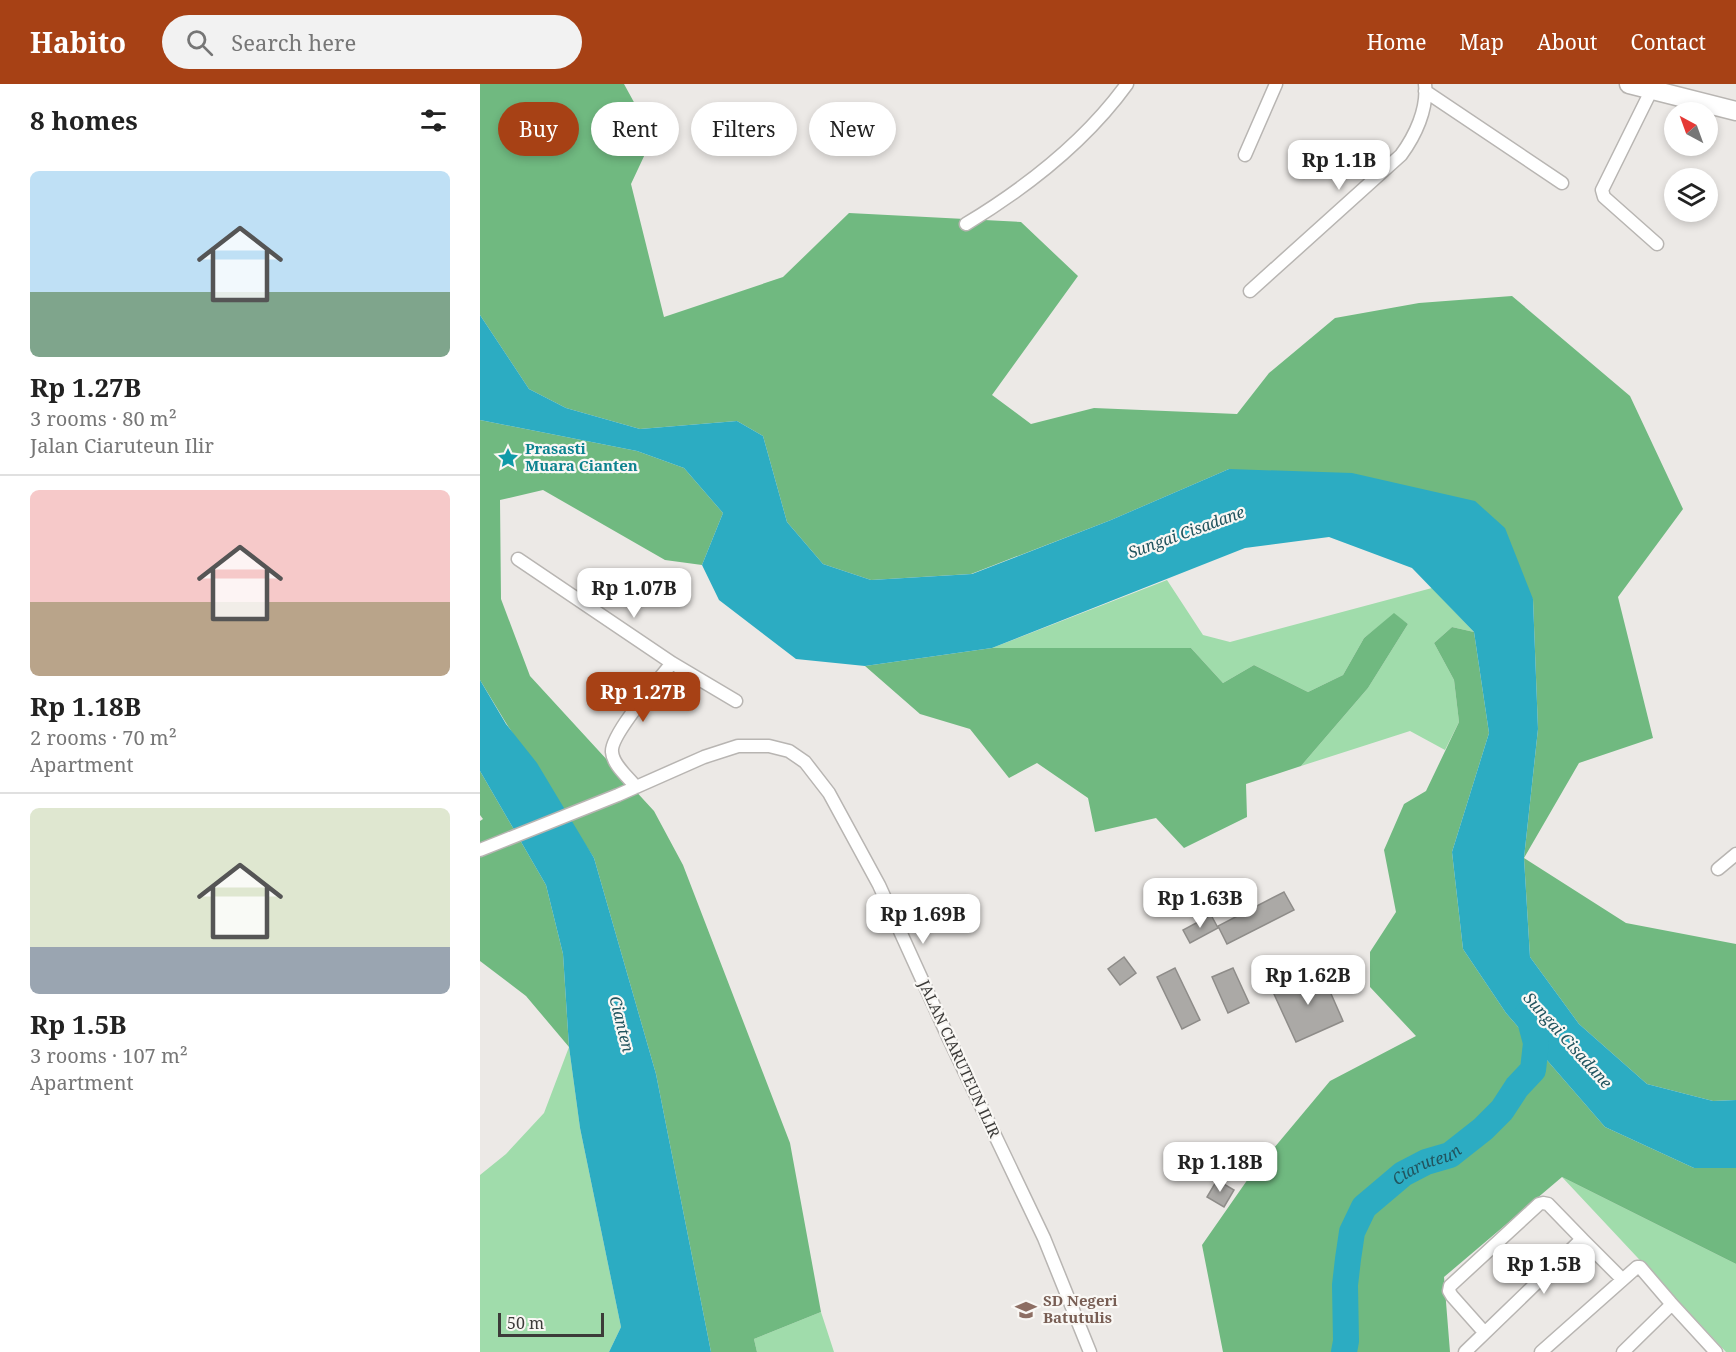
<!DOCTYPE html>
<html lang="en">
<head>
<meta charset="utf-8">
<style>
	body { margin:0; font-family:"Noto Serif",serif; background:#f2f2f2; color:#222; height:100vh; display:flex; flex-direction:column; font-size:22px; white-space:nowrap }
	* { box-sizing:border-box; margin:0 }
	p { font-size:20px; color:#767676 }
	.icon { flex:none; width:33px; height:33px; fill:none; stroke:currentColor; stroke-width:2; stroke-linecap:round; stroke-linejoin:round }
	.map { position:relative; flex:1; overflow:hidden }
	.panel { display:flex; flex-direction:column; background:#fff; width:480px }
	.panel>* { flex:none }
	.top-card { position:absolute; left:18px; top:18px; width:570px; height:54px; display:flex; gap:12px }
	.needle { width:39px; rotate:319deg }
	.buttons { position:absolute; left:1184px; top:18px; display:grid; gap:12px }
	.buttons a { display:grid; place-items:center; width:54px; height:54px; border-radius:50%; background:#fff; box-shadow:0 3px 9px #0003; font-size:30px }
	.scale { position:absolute; left:18px; bottom:15px; width:106px; box-sizing:border-box; padding-left:6px; border:3px solid #3c3b39; border-top:0; font-size:16px; line-height:21px; white-space:nowrap; color:#3c3b39; -webkit-text-stroke:4px #f9f7f4; paint-order:stroke }
	.price { position:absolute; translate:-50% -51px; padding:0 14px; border-radius:12px; background:#fff; color:#222; font-size:20px; line-height:39px; filter:drop-shadow(0 2px 3px #0008) }
	.price::after { content:''; position:absolute; left:50%; top:36px; width:18px; height:14px; margin-left:-9px; background:inherit; clip-path:polygon(0 0,100% 0,50% 100%) }
	.price.on { background:#a74115; color:#fff }
	ul { padding:0; list-style:none }
	li { display:grid; align-content:center; gap:12px; height:318px; padding:0 30px }
	li+li { border-top:2px solid #e0e0e0 }
	li span { display:grid; place-items:center; height:186px; border-radius:9px; color:#555 }
	li>.icon { margin-inline-start:auto }
	span .icon { width:108px; height:108px; fill:#fffc; stroke-width:1 }
	li b { font-size:26px }
	h2 { display:flex; justify-content:space-between; align-items:center; height:72px; padding:0 30px; font-size:26px }
	.pill { padding:0 21px; border-radius:27px; background:#fff; box-shadow:0 3px 9px #0003; font-size:21px; line-height:54px }
	.pill.on { background:#a74115; color:#fff }
	header { display:flex; align-items:center; gap:36px; box-sizing:border-box; height:84px; padding:0 30px; background:#a74115; color:#fff }
	header strong { font-size:28px }
	nav { display:flex; gap:33px; margin-inline-start:auto; font-size:21px }
	.search { width:420px; height:54px; background:#f2f2f2; display:flex; align-items:center; gap:15px; box-sizing:border-box; padding:0 21px; border-radius:33px; color:#767676; font-size:22px }
	main { display:flex; flex:1; min-height:0 }
	.map>svg:first-child { display:block }
	.green { fill:#a0dcab }
	.forest { fill:#70b980 }
	.water { fill:#2cacc2 }
	.lines { fill:none; stroke-linecap:round; stroke-linejoin:round }
	.river { stroke:#2cacc2; stroke-width:26 }
	.building { fill:#aba9a6; stroke:#8e8c89; stroke-width:1.5 }
	.minor-casing { stroke:#b8b5b2; stroke-width:15 }
	.secondary-casing { stroke:#b8b5b2; stroke-width:21 }
	.minor { stroke:#fff; stroke-width:12 }
	.secondary { stroke:#fff; stroke-width:18 }
	.labels { text-anchor:middle; stroke-width:4.5; stroke-linejoin:round; paint-order:stroke }
	.culture-label { font-size:15px; font-weight:bold; fill:#0d838f; stroke:#f9f7f4; text-anchor:start }
	.street-label { font-size:15px; fill:#3c3b39; stroke:#f9f7f4 }
	.education-label { font-size:15px; font-weight:bold; fill:#785e54; stroke:#f9f7f4; text-anchor:start }
	.water-label { font-size:16px; font-style:italic; fill:#21545e; stroke:#f9f7f4 }
</style>
</head>
<body>
<header>
<strong>Habito</strong>
<div class="search"><svg class="icon" aria-label="search" viewBox="0 0 24 24"><circle cx="10" cy="10" r="6"/><path d="M15 15l6 6"/></svg>Search here</div>
<nav><a>Home</a><a>Map</a><a>About</a><a>Contact</a></nav>
</header>
<main>
<section class="panel">
<h2>8 homes<svg class="icon" aria-label="filters" viewBox="0 0 24 24"><path d="M4 7h16M4 17h16"/><circle cx="9" cy="7" r="2"/><circle cx="15" cy="17" r="2"/></svg></h2>
<ul>
<li><span style="background:linear-gradient(#bfe0f5 65%,#7fa58c 0)"><svg class="icon" aria-label="home" viewBox="0 0 24 24"><path d="M3 11l9-7 9 7M6 9v11h12V9"/></svg></span><div><b>Rp 1.27B</b><p>3 rooms · 80 m²</p><p>Jalan Ciaruteun Ilir</p></div></li>
<li><span style="background:linear-gradient(#f6c9c9 60%,#b9a48a 0)"><svg class="icon" aria-label="home" viewBox="0 0 24 24"><path d="M3 11l9-7 9 7M6 9v11h12V9"/></svg></span><div><b>Rp 1.18B</b><p>2 rooms · 70 m²</p><p>Apartment</p></div></li>
<li><span style="background:linear-gradient(#dfe7d0 75%,#9aa5b1 0)"><svg class="icon" aria-label="home" viewBox="0 0 24 24"><path d="M3 11l9-7 9 7M6 9v11h12V9"/></svg></span><div><b>Rp 1.5B</b><p>3 rooms · 107 m²</p><p>Apartment</p></div></li>
</ul>
</section>
<div class="map">
<svg width="1256" height="1268" viewBox="0 0 1256 1268">
	<rect width="100%" height="100%" fill="#ece9e6"/>
	<!-- green -->
	<path class="green" d="M687,496l36,55 27,7 202,-54 42,44 -22,-5 -18,16 20,37 5,42 -14,28 -35,-19 -109,35 67,-78 40,-64 -14,-10 -30,24 -21,37 -35,17 -54,-27 -31,18 -32,-35h-199z
		M89,963l11,81 41,199 -12,25h-129v-177l26,-21 38,-41z
		M1082,1093l174,87v88h-10z
		M341,1228l13,40h-77l-3,-13z"/>
	<!-- forest -->
	<path class="forest" d="M0,0h144l29,53 -22,47 33,133 119,-40 66,-64 172,9 57,54 -86,119 39,29 63,-16 143,6 32,-41 66,-55 84,-15 93,-7 118,100 53,113 -65,88 35,141 -74,25 -55,95 102,65 110,21v156l-23,1 -66,-17 -68,-60 -49,-67 -6,-99 14,-129 -5,-130 -304,-130 -118,51 -140,54 -100,6 -48,-16 -36,-42 -24,-86 -26,-15 -97,8 -74,-21 -37,-19 -49,-74z
		M0,336l157,31 47,17 39,45 -21,52 -37,-5 -122,-70 -43,10 1,99 29,77 124,135 29,54 107,278 31,169 -67,27 3,13h-46l-55,-278 -62,-216 -88,-135 -26,-43z
		M914,529l14,11 -40,64 -67,78 -55,18 1,33 -63,31 -28,-30 -61,14 -7,-34 -51,-35 -28,15 -39,-49 -50,-15 -55,-48 127,-18h199l32,35 31,-18 54,27 35,-17 21,-37z
		M972,543l22,5 15,101 -37,119 11,97 43,64 99,114 89,41h42v96l-174,-87 -118,100 6,75h-227l-21,-107 46,-66 82,-98 86,-45 -46,-49v-35l26,-40 -12,-62 20,-46 22,-13 33,-69 -5,-42 -20,-37z
		M0,687l66,114 17,69 6,93 -43,-51 -46,-35v-140l3,-2 -3,-4z"/>
	<!-- water -->
	<path class="water" d="M0,231l49,74 37,19 74,21 97,-8 26,15 24,86 36,42 48,16 101,-6 139,-54 118,-51 123,4 123,28 30,27 28,71 5,130 -14,129 6,99 49,67 68,60 66,17 23,-1v68h-42l-89,-41 -99,-114 -43,-64 -11,-97 37,-119 -15,-101 -62,-64 -83,-31 -84,11 -253,100 -127,18 -69,-7 -77,-59 -17,-35 21,-52 -39,-45 -47,-17 -157,-31z
		M0,596l26,44 31,39 57,95 62,216 55,278h-102l12,-25 -41,-199 -11,-81 -6,-93 -17,-69 -66,-114z"/>
	<g class="lines">
		<!-- river -->
		<path class="river" id="s1" d="M864,1268l2,-11 -1,-56 3,-26 4,-27 12,-25 39,-33 23,-12 24,-7 33,-26 19,-19 15,-23 16,-17 3,-27 -8,-30"/>
	</g>
	<!-- building -->
	<path class="building" d="M804,808l10,18 -67,34 -9,-18z
		M731,831l7,13 -28,15 -7,-13z
		M644,873l12,16 -16,12 -12,-16z
		M695,884l25,52 -18,9 -25,-52z
		M753,884l16,35 -21,10 -16,-36z
		M841,887l22,50 -47,21 -23,-50z
		M737,1096l17,10 -10,17 -17,-10z"/>
	<g class="lines">
		<defs>
			<path id="minor" d="M945,7l137,92
				M1171,7l-49,99 2,7 53,47
				M765,71l31,-71
				M486,140c61,-37 119,-82 161,-140
				M770,207l151,-136c14,-19 27,-46 24,-71
				M38,475l154,104 64,38
				M156,703c-8,-10 -23,-22 -24,-35 -2,-17 48,-74 60,-89
				M0,766l138,-55 86,-38 34,-11h31l20,5 16,11 24,31 50,92 70,154 95,199 46,114
				M1238,785l18,-15
				M1190,1218l46,50
				M1004,1248l-32,-36 -3,-5 1,-5 89,-82 4,-1 5,1 34,35
				M985,1268l117,-113 40,40
				M1061,1268l96,-85h3l30,35v4l-47,46"/>
			<path id="secondary" d="M1149,0l107,27"/>
		</defs>
		<!-- minor casing -->
		<use href="#minor" class="minor-casing"/>
		<!-- secondary casing -->
		<use href="#secondary" class="secondary-casing"/>
		<!-- minor -->
		<use href="#minor" class="minor"/>
		<!-- secondary -->
		<use href="#secondary" class="secondary"/>
	</g>
	<!-- icons -->
	<defs>
		<symbol id="sight-bare" viewBox="-9 -9 18 18"><path d="M0-6L1.8-2.2L6-1.7L2.9 1.2L3.7 5.4L0 3.3L-3.7 5.4L-2.9 1.2L-6-1.7L-1.8-2.2Z" fill="#0f9aa8" stroke="#f9f7f4" stroke-width="2.5" paint-order="stroke"/></symbol>
		<symbol id="school-bare" viewBox="-9 -9 18 18"><path d="M0-5L7-2L0 1L-7-2ZM-4 1L0 2.5L4 1V4Q0 6-4 4Z" fill="#8d6e63" stroke="#f9f7f4" stroke-width="2.5" paint-order="stroke"/></symbol>
	</defs>
	<g fill-rule="evenodd">
		<use href="#sight-bare" x="13" y="359" width="30" height="30"/>
		<use href="#school-bare" x="531" y="1211" width="30" height="30"/>
	</g>
	<g class="labels">
		<!-- culture labels -->
		<g class="culture-label">
			<text x="45" y="370">Prasasti<tspan x="45" dy="17">Muara Cianten</tspan></text>
		</g>
		<!-- street labels -->
		<g class="street-label">
			<text transform="translate(479 975) rotate(65)" y="5">JALAN CIARUTEUN ILIR</text>
		</g>
		<!-- education labels -->
		<g class="education-label">
			<text x="563" y="1222">SD Negeri<tspan x="563" dy="17">Batutulis</tspan></text>
		</g>
		<!-- water labels -->
		<g class="water-label">
			<text transform="translate(706 448) rotate(-20)" y="6">Sungai Cisadane</text>
			<text transform="translate(142 940) rotate(76)" y="6">Cianten</text>
			<text transform="translate(1088 956) rotate(48)" y="6">Sungai Cisadane</text>
			<text dy="6" stroke="none"><textPath href="#s1" startOffset="225">Ciaruteun</textPath></text>
		</g>
	</g>
</svg>
<div class="buttons">
<a><svg class="needle" viewBox="-14 -14 28 28"><path d="M0-13l5 13h-10z" fill="#e53935"/><path d="M0 13l5-13h-10z" fill="#767676"/></svg></a>
<a><svg class="icon" aria-label="layers" viewBox="0 0 24 24"><path d="M12 4l9 5-9 5-9-5zM3 14l9 5 9-5"/></svg></a>
</div>
<div class="scale">50 m</div>
<b class="price" style="left:859px;top:107px">Rp 1.1B</b>
<b class="price" style="left:154px;top:535px">Rp 1.07B</b>
<b class="price on" style="left:163px;top:639px">Rp 1.27B</b>
<b class="price" style="left:720px;top:845px">Rp 1.63B</b>
<b class="price" style="left:443px;top:861px">Rp 1.69B</b>
<b class="price" style="left:828px;top:922px">Rp 1.62B</b>
<b class="price" style="left:740px;top:1109px">Rp 1.18B</b>
<b class="price" style="left:1064px;top:1211px">Rp 1.5B</b>
<div class="top-card">
<a class="pill on">Buy</a>
<a class="pill">Rent</a>
<a class="pill">Filters</a>
<a class="pill">New</a>
</div>
</div>
</main>
</body>
</html>
